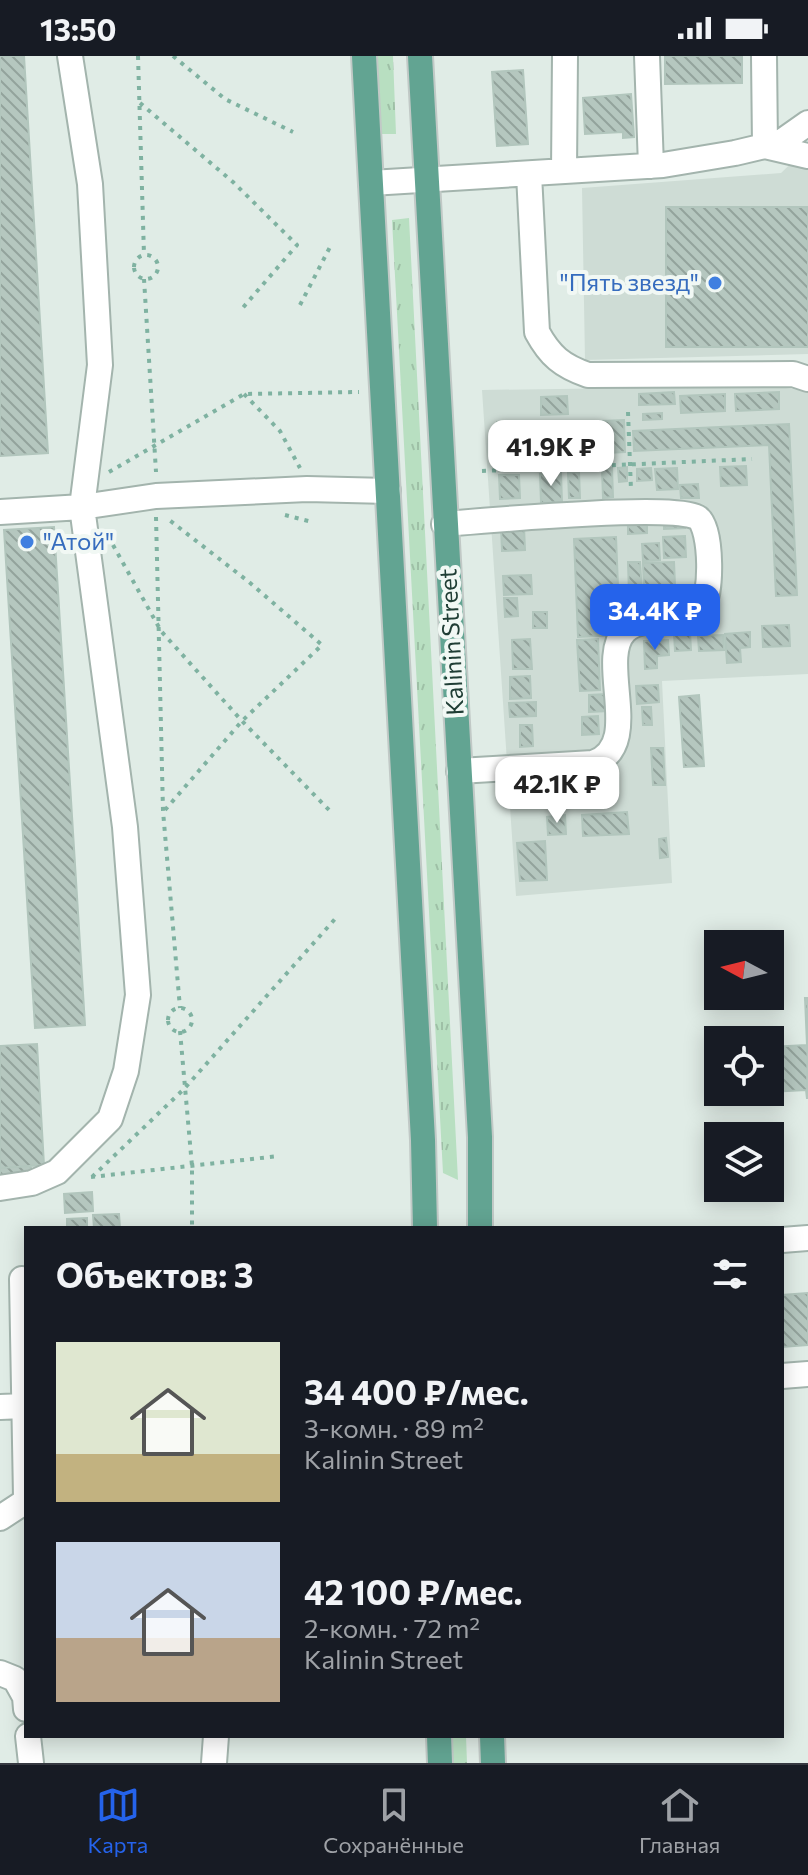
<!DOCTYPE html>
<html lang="ru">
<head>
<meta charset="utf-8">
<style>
	body { margin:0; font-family:Commissioner,sans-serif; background:#242831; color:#f1f3f6; height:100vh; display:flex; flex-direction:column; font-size:30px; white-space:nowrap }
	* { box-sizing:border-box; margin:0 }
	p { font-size:26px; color:#9ea1a6 }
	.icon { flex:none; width:44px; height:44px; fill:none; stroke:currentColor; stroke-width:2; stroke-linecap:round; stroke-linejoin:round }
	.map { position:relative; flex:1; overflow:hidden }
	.sheet { position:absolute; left:24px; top:1170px; width:760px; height:512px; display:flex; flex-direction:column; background:#171b24; border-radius:0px; box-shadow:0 4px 20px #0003 }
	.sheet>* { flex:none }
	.needle { width:52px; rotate:277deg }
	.fabs { position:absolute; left:704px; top:874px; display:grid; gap:16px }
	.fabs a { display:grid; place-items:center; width:80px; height:80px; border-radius:0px; background:#171b24; box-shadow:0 4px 20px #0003; font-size:40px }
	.price { position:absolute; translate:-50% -68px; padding:0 18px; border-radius:16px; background:#fff; color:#222; font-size:26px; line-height:52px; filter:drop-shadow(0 2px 4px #0008) }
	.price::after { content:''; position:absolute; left:50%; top:48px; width:24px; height:18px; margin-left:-12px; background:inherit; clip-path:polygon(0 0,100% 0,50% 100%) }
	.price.selected { background:#2563eb; color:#fff }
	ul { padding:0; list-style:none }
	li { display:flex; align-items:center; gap:24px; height:200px; padding:0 32px }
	li span { display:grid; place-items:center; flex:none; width:224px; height:160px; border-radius:0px; color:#555 }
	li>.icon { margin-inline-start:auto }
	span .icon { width:96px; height:96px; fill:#fffc; stroke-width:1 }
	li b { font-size:34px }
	h2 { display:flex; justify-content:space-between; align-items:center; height:96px; padding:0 32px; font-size:34px }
	.status { display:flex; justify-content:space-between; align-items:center; height:56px; padding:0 40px; background:#171b24; direction:ltr }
	.status svg { height:22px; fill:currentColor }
	.tabs { display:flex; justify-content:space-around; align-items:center; height:112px; border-top:2px solid #363941; background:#171b24; font-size:22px; color:#9ea1a6 }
	.tabs a { display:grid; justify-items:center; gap:4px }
	.tabs .selected { color:#2563eb }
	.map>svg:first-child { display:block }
	.built { fill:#cedcd5 }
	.grass { fill:url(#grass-tufts) }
	.building { fill:url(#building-back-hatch); stroke:#b2c6bd; stroke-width:2 }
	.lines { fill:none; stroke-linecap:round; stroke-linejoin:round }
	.minor-casing { stroke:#a3b4ad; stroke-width:28 }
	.major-casing { stroke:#c1c9c6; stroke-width:28 }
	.path { stroke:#7fb2a1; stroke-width:4; stroke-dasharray:4 6; stroke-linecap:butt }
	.minor { stroke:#fff; stroke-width:24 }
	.major { stroke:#62a492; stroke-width:24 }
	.shop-dot { fill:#3f7fe0; stroke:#f1f8f4; stroke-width:3 }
	.labels { text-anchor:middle; stroke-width:8; stroke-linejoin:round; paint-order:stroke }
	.shop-label { font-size:24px; fill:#366cbe; stroke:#f1f8f4; text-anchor:end }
	.street-label { font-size:24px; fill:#203e35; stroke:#f1f8f4 }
</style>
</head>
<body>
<div class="status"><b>13:50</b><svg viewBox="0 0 49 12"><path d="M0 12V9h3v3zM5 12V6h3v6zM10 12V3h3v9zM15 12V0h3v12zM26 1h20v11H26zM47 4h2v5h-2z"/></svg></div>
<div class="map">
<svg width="808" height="1707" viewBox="0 0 808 1707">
	<defs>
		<pattern id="grass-tufts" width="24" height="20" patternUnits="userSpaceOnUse" patternTransform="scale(2)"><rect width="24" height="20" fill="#b8dfc1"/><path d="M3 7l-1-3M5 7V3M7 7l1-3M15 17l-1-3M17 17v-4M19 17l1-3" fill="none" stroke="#9ec0a6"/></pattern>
		<pattern id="building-back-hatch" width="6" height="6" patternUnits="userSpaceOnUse" patternTransform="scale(2)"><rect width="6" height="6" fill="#b5c7bf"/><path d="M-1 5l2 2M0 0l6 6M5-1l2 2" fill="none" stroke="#93a39c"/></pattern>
	</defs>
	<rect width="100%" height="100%" fill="#e0ece6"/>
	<!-- built -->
	<path class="built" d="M808,91v207l-223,6 -3,-172 199,-15z
		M771,330l37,5v283l-146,7 10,202 -156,13 -34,-506z"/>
	<!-- grass -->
	<path class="grass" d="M376,0h17l3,78h-16z
		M409,162l49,962 -15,-7 -51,-953z
		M448,1680h18l1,27h-18z"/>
	<!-- building -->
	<path class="building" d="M0,0h24l24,397 -48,3z
		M665,0h77v27l-77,1z
		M523,14l5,74 -31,2 -5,-74z
		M631,38l3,43 -11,1v-6l-38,2 -2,-36z
		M666,151h142v140h-142z
		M674,336l1,12 -36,1v-11z
		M779,336v17l-43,2 -1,-17z
		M725,338v17l-44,2 -1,-17z
		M567,340l1,18 -27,1v-18z
		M662,357v6l-19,1v-6z
		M624,364l1,32 -128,6 -1,-20 60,-2 -1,-13z
		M539,365v10l-41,2 -1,-11z
		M789,368l8,171 -21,1 -7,-151 -135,6 -1,-20z
		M746,410l1,19 -26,1 -1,-19z
		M627,411v14l-8,1 -1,-14z
		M612,412l1,29 -10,1 -1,-29z
		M651,412l1,12 -15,1v-12z
		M677,412l1,21 -21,1 -2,-21z
		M579,416l1,26h-11l-1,-25z
		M561,417l1,29 -21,1 -1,-29z
		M499,419h20l1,23 -20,1z
		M698,428l1,14h-18l-1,-13z
		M685,460v12l-21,1v-12z
		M647,464v13l-19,1v-13z
		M54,471l31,498 -50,3 -31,-498z
		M501,471h23l1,23 -23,1z
		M685,480l1,21 -22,1 -1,-21z
		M616,481l4,98 -42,2 -4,-98z
		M659,487l1,17 -17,1 -1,-17z
		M628,506h12l2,31 -13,1z
		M674,506l1,23 -31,2 -1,-24z
		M531,519l1,19 -28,1 -1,-19z
		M504,542h13l1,18 -13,1z
		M533,556h14v16h-14z
		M789,569l1,21 -27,1 -1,-21z
		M690,576l1,18 -16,1 -1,-18z
		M750,576v15l-10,1 1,14 -14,1 -2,-29z
		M723,579l1,15 -25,1 -1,-15z
		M530,583l2,30h-19l-1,-29z
		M598,583l2,51 -20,1 -3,-51z
		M668,584l1,15 -12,1v12l-12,1 -1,-28z
		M530,620l1,22 -21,1v-22z
		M658,629l1,17 -22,2 -1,-18z
		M607,638l1,17 -19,1v-17z
		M699,639l5,71 -20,1 -5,-70z
		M536,646v14l-26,1 -1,-14z
		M642,651h9l1,18h-9z
		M598,660l1,18 -17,1v-18z
		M520,669h12l1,21 -13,1z
		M651,692h12l2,37h-12z
		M534,714l1,27 -19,1 -2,-26z
		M611,720l1,29 -17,1 -2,-29z
		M579,726l1,12 -16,1 -1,-12z
		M627,756l2,22 -46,2 -1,-21z
		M565,759l1,19 -18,1 -1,-18z
		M666,782l2,19 -8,1 -1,-19z
		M545,785l2,39 -27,1 -3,-38z
		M805,942h3l-1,101 -1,-9 -36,2v-45l37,-2z
		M37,988l7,121 -44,3v-122z
		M715,993h3v43h48l-48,2z
		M31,1110l1,14 -32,2v-14z
		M92,1136l1,19 -28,2 -1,-19z
		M119,1158l1,14h-26l-1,-13z
		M87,1162v10h-20v-9z
		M808,1237v52l-26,2v-52z"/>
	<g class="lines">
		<defs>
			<path id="minor" d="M647,0l4,110
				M764,0l1,90 43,10
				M564,115l1,-115
				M529,118l8,158c13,24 25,34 51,43l205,-1 15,5
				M371,127l292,-18 72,-12 46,-11 27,-19
				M0,456l82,-5 74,-11 151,-7 81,2
				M444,468c37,-3 235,-21 254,-6 14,10 15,81 2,92 -20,17 -56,3 -75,21 -29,29 20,115 -32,132l-134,8
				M0,1132l32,-5 25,-11 53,-53 16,-48 12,-76 -13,-168 -43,-320 18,-142 -10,-181 -20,-128
				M782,1184l26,-2
				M22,1223l4,218
				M782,1320l26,-2
				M0,1351l24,-1
				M0,1462l26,-17
				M0,1617l15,6 10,18 1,12
				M28,1680l3,27
				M214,1707l2,-27"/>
			<path id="major" d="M364,0l59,1084 2,88
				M420,0l60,1081v91
				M439,1680l1,27
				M492,1680l1,27"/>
		</defs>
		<!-- minor casing -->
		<use href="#minor" class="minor-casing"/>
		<!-- major casing -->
		<use href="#major" class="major-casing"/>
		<!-- path -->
		<path class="path" d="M138,0l6,199
			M173,0l52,43 68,33
			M140,47l93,79 64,63 -57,66
			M134 211a12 12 0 1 1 24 0a12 12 0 1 1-24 0Z
			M144,223l12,193
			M300,249l30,-58
			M244,338l36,37 20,37
			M628,356l3,78
			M482,415l270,-12
			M109,416l135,-78 115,-2
			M285,459l27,7
			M156,461l7,294 17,197
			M113,489l48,86 81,90 88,90
			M165,754l77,-89 80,-76 -73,-63 -81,-63
			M168 964a12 12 0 1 1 24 0a12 12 0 1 1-24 0Z
			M180,975l12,135v62
			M91,1121l188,-21
			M92,1121l92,-88 151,-170"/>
		<!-- minor -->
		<use href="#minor" class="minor"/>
		<!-- major -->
		<use href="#major" class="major"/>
	</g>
	<!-- markers -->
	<g class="shop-dot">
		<circle cx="715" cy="227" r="8"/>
		<circle cx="27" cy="486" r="8"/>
	</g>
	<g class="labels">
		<!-- shop labels -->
		<g class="shop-label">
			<text x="699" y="235">"Пять звезд"</text>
			<text x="43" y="494" text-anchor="start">"Атой"</text>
		</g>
		<!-- street labels -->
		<g class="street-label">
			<text transform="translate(452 586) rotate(-93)" y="8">Kalinin Street</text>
		</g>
	</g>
</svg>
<div class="fabs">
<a><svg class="needle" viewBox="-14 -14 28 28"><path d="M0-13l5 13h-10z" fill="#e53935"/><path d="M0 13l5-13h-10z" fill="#9ea1a6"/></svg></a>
<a><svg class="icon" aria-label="locate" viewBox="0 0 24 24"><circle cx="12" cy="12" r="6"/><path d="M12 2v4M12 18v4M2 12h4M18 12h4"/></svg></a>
<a><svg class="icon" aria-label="layers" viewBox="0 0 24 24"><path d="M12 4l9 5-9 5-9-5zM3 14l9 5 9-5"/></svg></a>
</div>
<b class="price" style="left:551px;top:432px">41.9K ₽</b>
<b class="price selected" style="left:655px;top:596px">34.4K ₽</b>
<b class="price" style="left:557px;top:769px">42.1K ₽</b>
<section class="sheet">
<h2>Объектов: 3<svg class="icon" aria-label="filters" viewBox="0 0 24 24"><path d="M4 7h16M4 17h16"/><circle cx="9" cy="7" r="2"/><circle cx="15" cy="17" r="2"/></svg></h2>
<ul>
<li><span style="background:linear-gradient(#dfe7d0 70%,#c2b280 0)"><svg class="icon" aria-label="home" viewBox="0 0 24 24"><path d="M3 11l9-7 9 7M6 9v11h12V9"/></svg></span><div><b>34 400 ₽/мес.</b><p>3-комн. · 89 m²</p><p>Kalinin Street</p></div></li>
<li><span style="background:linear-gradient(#c9d6e8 60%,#b9a48a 0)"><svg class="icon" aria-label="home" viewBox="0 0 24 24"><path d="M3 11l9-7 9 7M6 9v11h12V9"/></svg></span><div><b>42 100 ₽/мес.</b><p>2-комн. · 72 m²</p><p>Kalinin Street</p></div></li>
</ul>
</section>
</div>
<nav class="tabs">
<a class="selected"><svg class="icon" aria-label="map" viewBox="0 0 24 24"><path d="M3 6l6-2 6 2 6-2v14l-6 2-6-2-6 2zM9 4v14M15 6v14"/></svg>Карта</a>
<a><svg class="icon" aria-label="saved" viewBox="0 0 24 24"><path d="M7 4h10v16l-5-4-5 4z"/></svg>Сохранённые</a>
<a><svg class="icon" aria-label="home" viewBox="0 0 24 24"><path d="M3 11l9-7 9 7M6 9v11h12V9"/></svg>Главная</a>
</nav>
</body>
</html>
